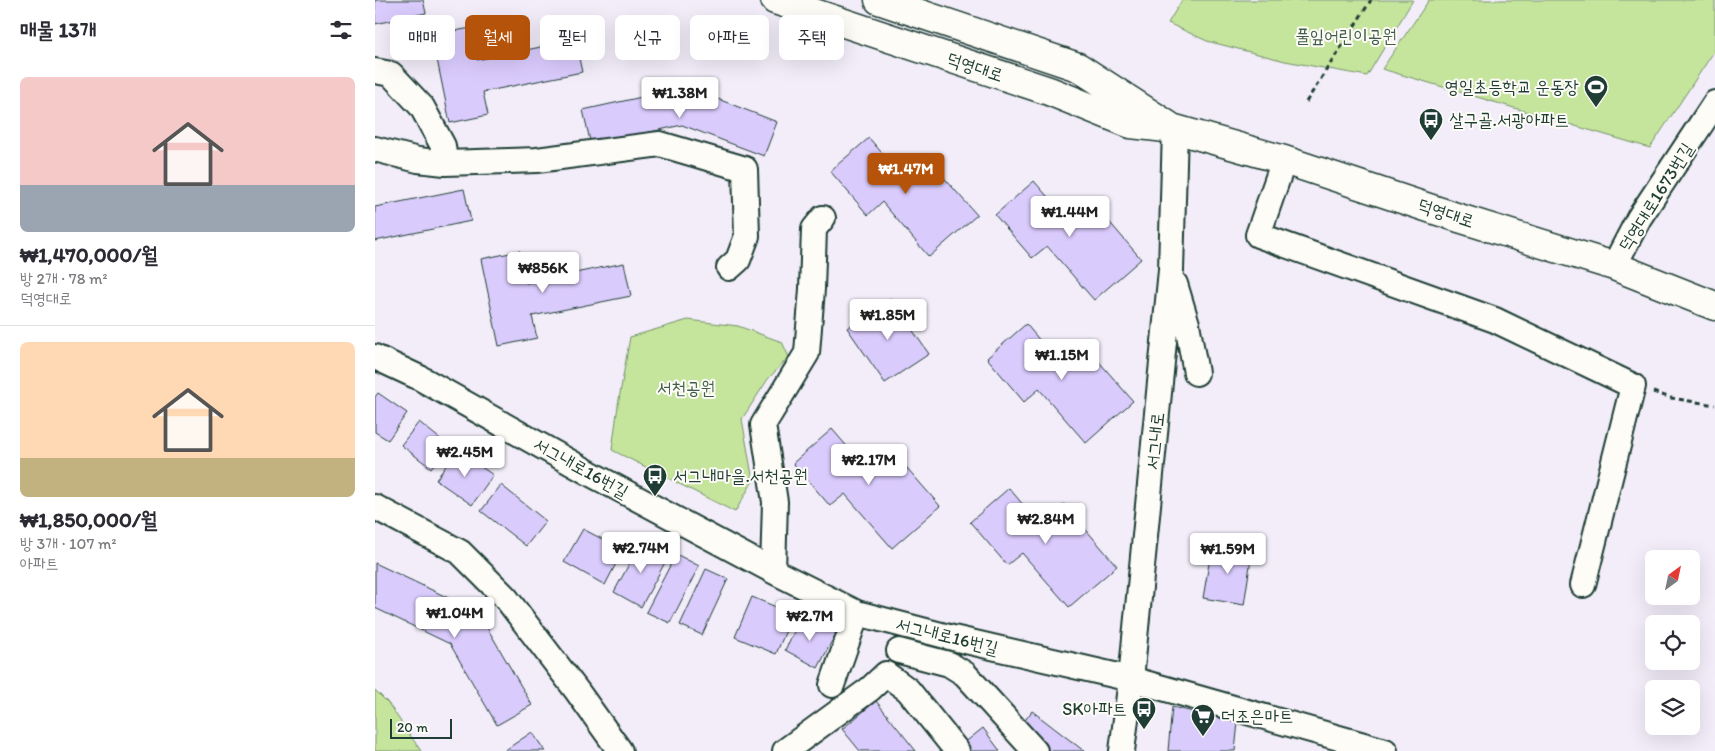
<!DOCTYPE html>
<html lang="ko">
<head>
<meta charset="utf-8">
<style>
	body { margin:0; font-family:Itim,"Poor Story",sans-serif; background:#f7f7f7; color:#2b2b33; height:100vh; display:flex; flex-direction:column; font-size:19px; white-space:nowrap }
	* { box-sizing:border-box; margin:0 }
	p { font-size:16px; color:#7c7c81 }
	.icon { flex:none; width:28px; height:28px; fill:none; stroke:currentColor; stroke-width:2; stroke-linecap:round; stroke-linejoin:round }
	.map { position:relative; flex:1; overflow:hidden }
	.sheet { display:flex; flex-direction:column; background:#fff; width:375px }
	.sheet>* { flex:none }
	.guide { position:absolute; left:15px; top:15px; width:475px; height:45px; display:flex; gap:10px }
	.needle { width:32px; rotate:33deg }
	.controls { position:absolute; left:1270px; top:550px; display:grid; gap:10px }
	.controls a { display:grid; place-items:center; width:55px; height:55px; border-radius:8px; background:#fff; box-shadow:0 5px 20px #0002; font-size:25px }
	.scale { position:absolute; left:15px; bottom:12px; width:62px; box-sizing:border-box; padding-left:5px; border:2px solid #1f3d34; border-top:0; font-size:14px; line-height:18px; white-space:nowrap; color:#1f3d34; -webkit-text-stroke:4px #fdfcf7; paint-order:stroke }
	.price { position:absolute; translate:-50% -42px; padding:0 11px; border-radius:5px; background:#fff; color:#222; font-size:16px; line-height:32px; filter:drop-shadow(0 1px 2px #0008) }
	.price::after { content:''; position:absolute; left:50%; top:30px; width:15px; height:11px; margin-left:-8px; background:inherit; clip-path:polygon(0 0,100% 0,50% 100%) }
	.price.selected { background:#b45309; color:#fff }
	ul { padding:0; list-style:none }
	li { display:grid; align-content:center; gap:10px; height:265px; padding:0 20px }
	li+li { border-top:1px solid #e1e1e2 }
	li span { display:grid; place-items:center; height:155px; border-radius:8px; color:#555 }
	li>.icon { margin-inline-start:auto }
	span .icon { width:90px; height:90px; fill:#fffc; stroke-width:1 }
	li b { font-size:21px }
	h2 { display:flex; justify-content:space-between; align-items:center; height:60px; padding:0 20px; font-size:21px }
	.chip { padding:0 18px; border-radius:8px; background:#fff; box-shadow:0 5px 20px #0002; font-size:18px; line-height:45px }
	.chip.selected { background:#b45309; color:#fff }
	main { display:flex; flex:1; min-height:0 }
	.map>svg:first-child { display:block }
	.green { fill:#c5e49c; stroke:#729068 }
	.building { fill:#dacbfd; stroke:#1f3d34 }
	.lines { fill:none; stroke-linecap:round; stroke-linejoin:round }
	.minor-casing { stroke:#1f3d34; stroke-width:28 }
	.major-casing { stroke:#1f3d34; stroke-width:31 }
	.path { stroke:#1f3d34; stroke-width:3; stroke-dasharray:5 4; stroke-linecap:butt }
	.minor { stroke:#fdfcf7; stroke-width:24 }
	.major { stroke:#fdfcf7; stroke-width:28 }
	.labels { text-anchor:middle; stroke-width:4; stroke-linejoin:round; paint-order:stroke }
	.park-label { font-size:18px; fill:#405e49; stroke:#fdfcf7 }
	.street-label { font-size:18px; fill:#1f3d34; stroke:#fdfcf7 }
	.poi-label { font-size:18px; fill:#1f3d34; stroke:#fdfcf7; text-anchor:start }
</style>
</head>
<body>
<main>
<section class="sheet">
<h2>매물 13개<svg class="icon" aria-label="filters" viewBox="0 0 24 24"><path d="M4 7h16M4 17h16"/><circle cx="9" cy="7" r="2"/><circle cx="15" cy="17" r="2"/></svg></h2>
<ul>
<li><span style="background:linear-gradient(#f6c9c9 70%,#9aa5b1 0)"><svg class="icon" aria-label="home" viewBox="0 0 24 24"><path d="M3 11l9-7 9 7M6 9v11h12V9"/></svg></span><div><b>₩1,470,000/월</b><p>방 2개 · 78 m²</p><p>덕영대로</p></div></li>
<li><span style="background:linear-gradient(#ffd9b3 75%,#c2b280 0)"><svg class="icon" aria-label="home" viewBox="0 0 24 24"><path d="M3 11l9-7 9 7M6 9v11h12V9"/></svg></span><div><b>₩1,850,000/월</b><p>방 3개 · 107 m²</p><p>아파트</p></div></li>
</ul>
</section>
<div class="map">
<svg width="1340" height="751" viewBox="0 0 1340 751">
	<rect width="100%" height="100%" fill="#f2edf9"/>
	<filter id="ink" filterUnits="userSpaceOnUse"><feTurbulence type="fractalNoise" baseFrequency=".02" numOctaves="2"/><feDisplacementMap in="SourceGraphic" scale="10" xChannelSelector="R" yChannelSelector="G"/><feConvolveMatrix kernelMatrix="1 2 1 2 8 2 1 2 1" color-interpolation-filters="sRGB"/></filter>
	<g filter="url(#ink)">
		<!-- green -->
		<path class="green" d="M807,0h231l-46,76 -82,-15 -78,-20 -39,-18z
			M1054,0h286v50l-65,98 -268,-79z
			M313,320l50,6 44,16 7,15 -21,22 -26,40 11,62 -18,31 -123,-62 6,-45 12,-68z
			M0,690l13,13 33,48h-46z"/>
		<!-- building -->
		<path class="building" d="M0,0h48l3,13 -51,11z
			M96,28l6,32 98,-20 7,32 -99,20 5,23 -38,8 -18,-88z
			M312,87l90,35 -13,34 -82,-31 -91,20 -8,-35z
			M494,138l31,36 23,-20 54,61 -48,42 -47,-55 -14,13 -38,-44z
			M659,181l31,36 23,-20 53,62 -47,41 -47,-54 -15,12 -37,-43z
			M89,189l7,32 -96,20v-34z
			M145,251l6,32 98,-20 7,33 -99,20 5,22 -38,8 -18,-87z
			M516,299l38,55 -44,29 -38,-55z
			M651,324l31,37 24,-20 52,60 -47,42 -47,-54 -15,13 -37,-44z
			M3,393l29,20 -19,27 -13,-8v-35z
			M44,422l30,24 -18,22 -30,-23z
			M457,429l31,36 24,-20 53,61 -48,42 -47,-54 -15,12 -37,-43z
			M82,450l36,25 -21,30 -36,-25z
			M126,485l45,36 -20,25 -45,-35z
			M634,488l31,37 24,-21 53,62 -48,41 -47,-54 -15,12 -37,-43z
			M208,529l40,21 -18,35 -41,-23z
			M267,540l27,15 -28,52 -27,-15z
			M837,546l40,6 -8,53 -41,-7z
			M301,554l23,12 -29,57 -24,-11z
			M0,563l103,49 54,93 -35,20 -47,-81 -75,-36z
			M331,569l22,10 -26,56 -22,-10z
			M377,597l41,17 -17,40 -41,-17z
			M427,616l34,17 -18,35 -33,-18z
			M501,701l40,50h-56l-18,-22z
			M797,707l66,15 -3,29h-67z
			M657,711l52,40h-34l-30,-24z
			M608,728l17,23h-31l-6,-7z
			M157,732l13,19h-41z"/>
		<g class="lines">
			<defs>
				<path id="minor" d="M0,71l16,3 31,33 21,39 2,17 92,-3 123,-16 85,25 2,67 -9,24 -9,8
					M0,149l43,11 27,3
					M909,160l-26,75 237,85 138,66 -50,199
					M1239,266l25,-48 76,-115
					M800,284l12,40 9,49
					M0,357l45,21 173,97 180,96 84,42 96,25 178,41 254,72
					M0,507l85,45 46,46 71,93 43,60
					M398,571l2,-69 -12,-77 44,-72 5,-64 2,-60 9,-11
					M524,651l50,13 16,10 70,77
					M457,685l25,-72
					M410,751l85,-62 16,-15 22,16 49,61
					M747,751l9,-72 40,-409 4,-141"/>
				<path id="major" d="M400,0l274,91 82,33 44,5 109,31 175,58 155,48 101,40
					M504,0l199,67 91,59"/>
			</defs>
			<!-- minor casing -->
			<use href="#minor" class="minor-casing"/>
			<!-- major casing -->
			<use href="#major" class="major-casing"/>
			<!-- path -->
			<path class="path" d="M931,102l65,-102
				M1278,392l18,6 44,7"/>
			<!-- minor -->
			<use href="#minor" class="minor"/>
			<!-- major -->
			<use href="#major" class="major"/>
		</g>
	</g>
	<!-- icons -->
	<defs>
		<symbol id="stadium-pin" viewBox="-11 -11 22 30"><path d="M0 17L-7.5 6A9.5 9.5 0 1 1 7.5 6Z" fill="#1f3d34" stroke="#fdfcf7"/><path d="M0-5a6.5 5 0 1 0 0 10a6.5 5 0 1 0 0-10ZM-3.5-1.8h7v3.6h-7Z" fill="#fff"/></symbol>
		<symbol id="bus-pin" viewBox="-11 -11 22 30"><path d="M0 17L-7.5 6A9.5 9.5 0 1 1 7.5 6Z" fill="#1f3d34" stroke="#fdfcf7"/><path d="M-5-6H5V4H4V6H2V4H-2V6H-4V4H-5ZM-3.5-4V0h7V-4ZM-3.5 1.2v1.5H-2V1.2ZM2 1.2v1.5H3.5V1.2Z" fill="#fff"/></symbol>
		<symbol id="supermarket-pin" viewBox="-11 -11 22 30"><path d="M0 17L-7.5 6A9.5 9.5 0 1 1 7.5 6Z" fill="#1f3d34" stroke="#fdfcf7"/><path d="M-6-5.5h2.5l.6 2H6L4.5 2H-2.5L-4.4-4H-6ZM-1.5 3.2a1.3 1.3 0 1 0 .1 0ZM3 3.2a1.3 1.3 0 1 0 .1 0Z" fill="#fff"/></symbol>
	</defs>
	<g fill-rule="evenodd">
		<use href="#stadium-pin" x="1207" y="73" width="28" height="38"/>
		<use href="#bus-pin" x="1042" y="106" width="28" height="38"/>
		<use href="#bus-pin" x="266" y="462" width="28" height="38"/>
		<use href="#bus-pin" x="755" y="695" width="28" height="38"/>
		<use href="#supermarket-pin" x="814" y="702" width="28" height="38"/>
	</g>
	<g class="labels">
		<!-- park labels -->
		<g class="park-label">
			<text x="971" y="42">풀잎어린이공원</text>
			<text x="311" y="394">서천공원</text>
		</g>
		<!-- street labels -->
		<g class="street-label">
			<text transform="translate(600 67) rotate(18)" y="6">덕영대로</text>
			<text transform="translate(1281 197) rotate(-58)" y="6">덕영대로1673번길</text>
			<text transform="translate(1071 213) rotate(18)" y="6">덕영대로</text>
			<text transform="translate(780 441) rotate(-84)" y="6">서그내로</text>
			<text transform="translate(206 468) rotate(29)" y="6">서그내로16번길</text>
			<text transform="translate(572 636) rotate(14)" y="6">서그내로16번길</text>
		</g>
		<!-- poi labels -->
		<g class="poi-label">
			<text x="1204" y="93" text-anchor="end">영일초등학교 운동장</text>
			<text x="1074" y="126">살구골.서광아파트</text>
			<text x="298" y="482">서그내마을.서천공원</text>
			<text x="752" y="715" text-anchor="end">SK아파트</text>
			<text x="846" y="722">더조은마트</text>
		</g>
	</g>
</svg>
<div class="controls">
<a><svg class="needle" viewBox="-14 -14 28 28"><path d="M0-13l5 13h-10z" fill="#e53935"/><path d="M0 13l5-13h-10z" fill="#7c7c81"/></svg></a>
<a><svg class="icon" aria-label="locate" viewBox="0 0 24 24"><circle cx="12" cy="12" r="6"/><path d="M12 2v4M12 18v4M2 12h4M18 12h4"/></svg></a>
<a><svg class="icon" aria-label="layers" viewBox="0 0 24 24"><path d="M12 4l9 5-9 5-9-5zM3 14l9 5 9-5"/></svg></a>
</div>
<div class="scale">20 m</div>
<b class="price" style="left:305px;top:119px">₩1.38M</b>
<b class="price selected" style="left:531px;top:195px">₩1.47M</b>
<b class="price" style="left:695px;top:238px">₩1.44M</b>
<b class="price" style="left:168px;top:294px">₩856K</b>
<b class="price" style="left:513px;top:341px">₩1.85M</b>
<b class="price" style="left:687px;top:381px">₩1.15M</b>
<b class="price" style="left:90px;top:478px">₩2.45M</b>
<b class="price" style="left:494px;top:486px">₩2.17M</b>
<b class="price" style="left:671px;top:545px">₩2.84M</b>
<b class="price" style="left:266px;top:574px">₩2.74M</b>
<b class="price" style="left:853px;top:575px">₩1.59M</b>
<b class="price" style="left:80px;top:639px">₩1.04M</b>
<b class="price" style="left:435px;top:642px">₩2.7M</b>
<div class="guide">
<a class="chip">매매</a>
<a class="chip selected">월세</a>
<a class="chip">필터</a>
<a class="chip">신규</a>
<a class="chip">아파트</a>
<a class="chip">주택</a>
</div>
</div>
</main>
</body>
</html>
